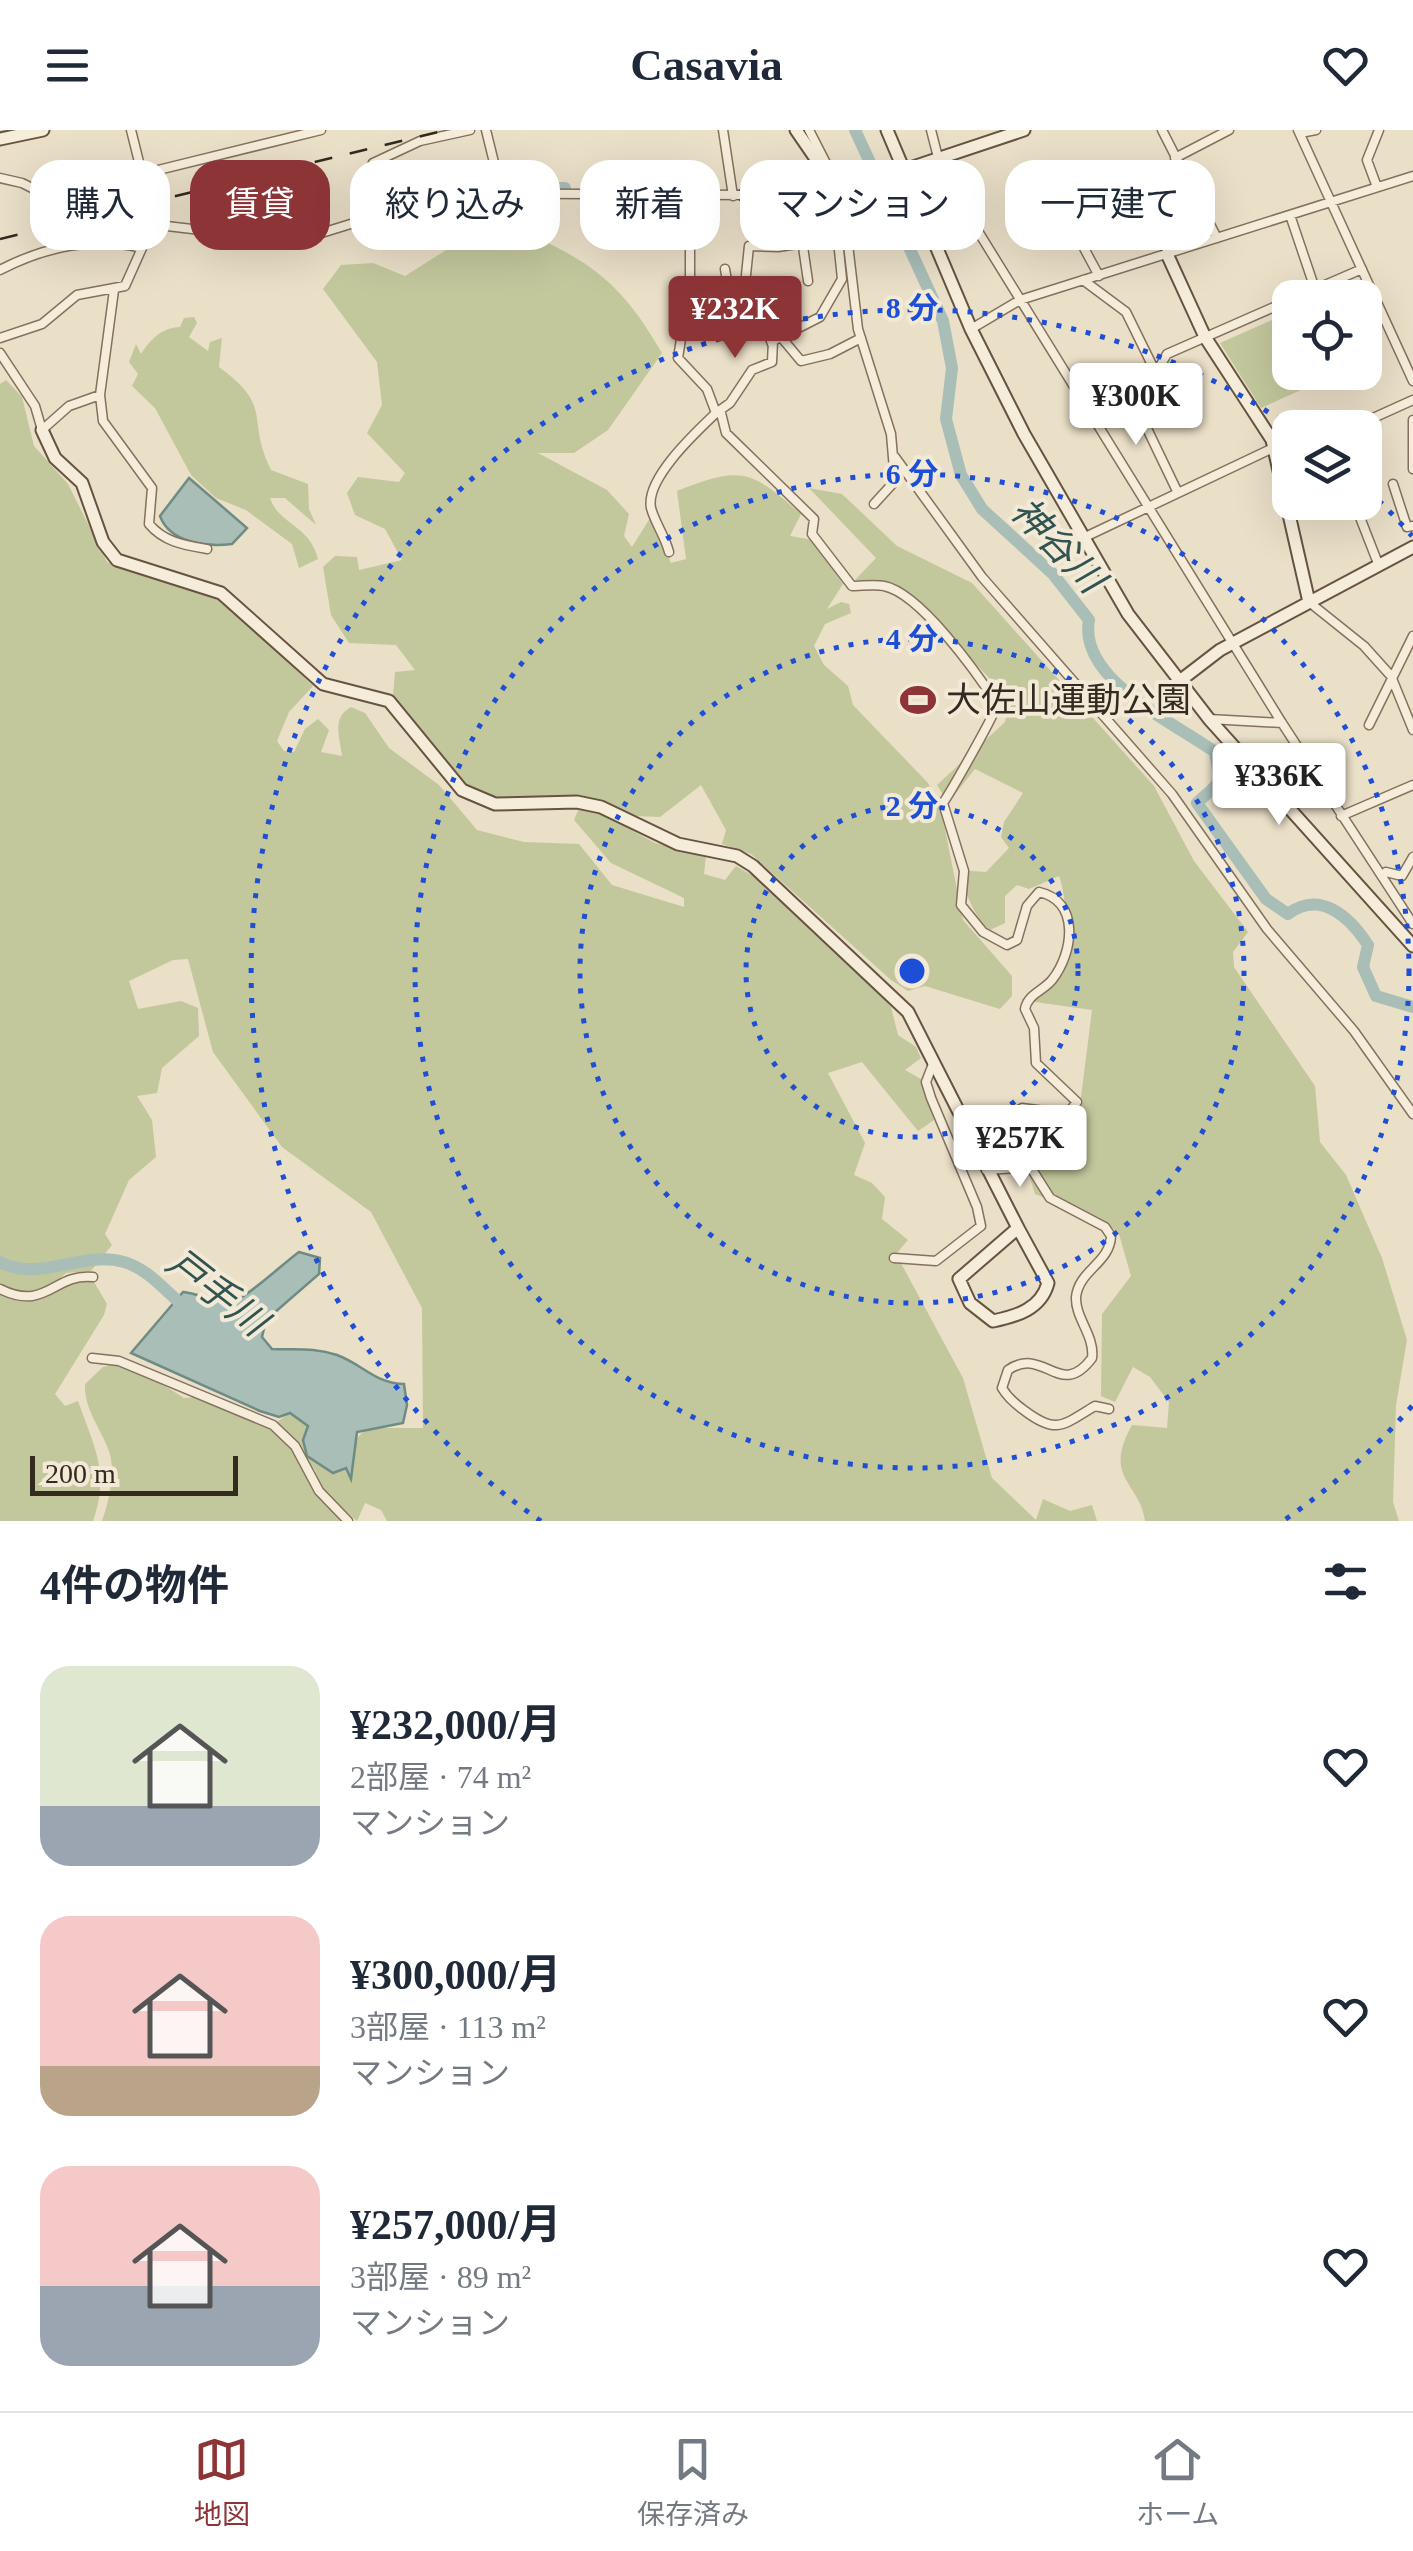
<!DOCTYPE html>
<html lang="ja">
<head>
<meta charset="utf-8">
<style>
	body { margin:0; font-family:"Times New Roman","Noto Sans JP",serif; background:#f2f2f3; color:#1f2937; height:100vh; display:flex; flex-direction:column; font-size:38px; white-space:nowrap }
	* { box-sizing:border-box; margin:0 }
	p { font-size:32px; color:#747a83 }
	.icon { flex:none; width:55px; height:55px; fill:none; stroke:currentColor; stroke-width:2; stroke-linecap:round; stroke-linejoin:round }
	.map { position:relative; height:1391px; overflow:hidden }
	.side { display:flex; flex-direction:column; background:#fff; flex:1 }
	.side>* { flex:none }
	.guide { position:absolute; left:30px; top:30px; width:1355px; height:90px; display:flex; gap:20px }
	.fabs { position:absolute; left:1272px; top:150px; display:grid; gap:20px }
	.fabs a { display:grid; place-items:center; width:110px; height:110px; border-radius:20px; background:#fff; box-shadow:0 10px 40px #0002; font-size:50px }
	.scale { position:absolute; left:30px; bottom:25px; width:208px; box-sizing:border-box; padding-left:10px; border:5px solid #352a20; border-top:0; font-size:28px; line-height:35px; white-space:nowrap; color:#352a20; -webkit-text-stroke:8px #f2e9d6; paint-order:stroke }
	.price { position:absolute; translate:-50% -85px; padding:0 22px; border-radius:10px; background:#fff; color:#222; font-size:32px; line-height:65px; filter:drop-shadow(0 2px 5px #0008) }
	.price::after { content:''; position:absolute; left:50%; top:60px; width:30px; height:22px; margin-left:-15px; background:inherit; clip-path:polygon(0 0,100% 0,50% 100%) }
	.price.active { background:#8d3437; color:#fff }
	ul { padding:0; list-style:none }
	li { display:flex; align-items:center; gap:30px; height:250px; padding:0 40px }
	li span { display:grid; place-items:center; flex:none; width:280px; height:200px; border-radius:30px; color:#555 }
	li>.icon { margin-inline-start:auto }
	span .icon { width:120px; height:120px; fill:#fffc; stroke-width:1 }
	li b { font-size:42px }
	h2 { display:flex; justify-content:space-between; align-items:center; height:120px; padding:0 40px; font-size:42px }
	.pill { padding:0 35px; border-radius:30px; background:#fff; box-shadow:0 10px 40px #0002; font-size:35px; line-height:90px }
	.pill.active { background:#8d3437; color:#fff }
	header { display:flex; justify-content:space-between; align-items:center; height:130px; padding:0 40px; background:#fff; font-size:45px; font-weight:600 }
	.tab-bar { display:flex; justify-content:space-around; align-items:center; height:140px; border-top:2px solid #e0e1e3; background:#fff; font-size:28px; color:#747a83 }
	.tab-bar a { display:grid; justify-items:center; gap:5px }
	.tab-bar .active { color:#8d3437 }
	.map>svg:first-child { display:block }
	.green { fill:#c3c79c }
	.water { fill:#a8beb7; stroke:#6f8c84; stroke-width:2.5 }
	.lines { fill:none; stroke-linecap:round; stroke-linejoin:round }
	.river { stroke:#a8beb7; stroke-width:12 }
	.street-casing { stroke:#84715e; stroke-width:11 }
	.secondary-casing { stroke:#665341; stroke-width:15 }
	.street { stroke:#f5ecd9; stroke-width:8 }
	.secondary { stroke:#f5ecd9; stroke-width:11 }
	.rail { stroke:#352a20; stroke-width:2.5; stroke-dasharray:18 18; stroke-linecap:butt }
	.ring { fill:none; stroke:#1d4ed8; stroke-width:5; stroke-dasharray:5 10 }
	.labels { text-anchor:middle; stroke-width:8; stroke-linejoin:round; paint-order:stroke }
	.poi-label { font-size:35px; fill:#352a20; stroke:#f2e9d6; text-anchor:start }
	.water-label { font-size:38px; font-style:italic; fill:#315451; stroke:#f2e9d6 }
	.centre { fill:#1d4ed8; stroke:#f2e9d6; stroke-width:5 }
	.ring-label { font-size:30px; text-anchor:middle; font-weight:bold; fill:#1d4ed8; stroke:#f2e9d6; stroke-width:8; stroke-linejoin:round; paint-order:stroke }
</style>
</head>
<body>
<header><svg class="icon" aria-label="menu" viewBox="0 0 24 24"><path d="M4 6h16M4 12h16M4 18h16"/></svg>Casavia<svg class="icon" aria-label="heart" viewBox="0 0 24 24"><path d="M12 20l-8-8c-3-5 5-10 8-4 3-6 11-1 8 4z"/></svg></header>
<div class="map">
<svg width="1413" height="1391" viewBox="0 0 1413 1391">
	<rect width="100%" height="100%" fill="#eadfc7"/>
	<!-- green -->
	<path class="green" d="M538,83l12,31c56,27 81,56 112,109l-54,77 -34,23h-36l69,37 22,24 -5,22 8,11 20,-32 19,48 15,-4 -9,-68c64,-25 73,-22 124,23l-11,22 23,4 30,44 -16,25 14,-7 8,2 2,9 -26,11 -11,22 10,19 24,21 5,19 75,78 12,21 23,116 49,56v20l-12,13 -75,-23 -17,5 -17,-11 -140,-126 -29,-10 4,-14 -25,-45 -41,32 -24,-1 -41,-15 -94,-2 -33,-11 -75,-93 2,-23 20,-2 -19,-25 -47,-2 -18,-28 -8,-48 12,-11 22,1 2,13 43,-10 -17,-31 -30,-14 -8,-22 11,-16 41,5 6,-9 -38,-40 15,-28 -5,-43 -54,-73 18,-24 32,-2 32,13 84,-53z
		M1290,182v60l48,1 -77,35 -41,-65z
		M194,187l3,6 -8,14 19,14 2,-9 12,-4 -3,29c56,41 26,50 52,103l37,14 1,25 7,16 -31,-27h-15c9,27 40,27 48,61l-19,9 -7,-24 -46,-34 -30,-12 -25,-23 -36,-67 -23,-22 6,-12 -9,-12 7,-18 5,10c10,-15 20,-26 39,-27l4,-9z
		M6,250l16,17 12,49 34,38 39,78 112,35 94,89 -24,26 -12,29 7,10 10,1 11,-23 13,-10 11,11 -8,22 21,4c-2,-19 -11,-38 9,-49l14,6 24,35 50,37 38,45 47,12 55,2 33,41 72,22v-9l-73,-35 -37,-43 5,-12 18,3 58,32 51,12 -2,19 21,6 11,-14 19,11 118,110 18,20 7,28 18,12 5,11 -16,12 16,9 13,41 -16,11 -56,-69 -34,11 37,70 -11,32 18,8 13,14 -3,22 26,21 -12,14 67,124 29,100 44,42 7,-21 27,12 22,-6 5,16h-710l-6,-11 -16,-7 -8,18 -36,-32 -6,-19 -39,-47 13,-10 19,13 -5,14 43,28 11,-30 10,-10h56l-1,-120 -51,-96 -89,-65 -69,-95 -25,-93 -15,1 -44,21 9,28 43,-8 17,7 1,28 -37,32 -5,25 -20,3 15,24 4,37 -27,23 -24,54 7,11 -21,26 -25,2 -18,17 -19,6 -29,-9v-903z
		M809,358l33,6 55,52 75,37 182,203 40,75 54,71 -15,20 1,15 81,119 5,56 26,33 36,83 25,82 -11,65 -3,97 6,19h-254c-5,-39 -43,-42 -13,-96l35,3 2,-26 -19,-25 -17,-10 -18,35 -14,-6 1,-82 29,-38 -12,-42 -13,-12 -71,-28 -13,-42 -21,-14 -7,-12 5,-8 21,-3 41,14 17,-8 14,-111 -71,-10c8,-5 20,-11 27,-18 21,-22 21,-79 11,-106l-30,13 -12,-4 -12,11v27l-15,7c-16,-11 -25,-41 -32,-60l28,2 23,-24 -8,-11 3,-15 19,-29 -48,-24 -27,34 -11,-18 68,-63 3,-14 -16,-27 -86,-90 -18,-8 -33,-3 21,-22z
		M76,1150l18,2 13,22 -3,11 -49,79 10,12 13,-5c16,46 32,71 15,120h-93v-228c37,21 46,1 76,-13z
		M115,1234l39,15 30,19 16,-1 54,20 26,19 26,32 11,27 28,26h-243c7,-19 14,-50 7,-70 -8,-23 -25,-41 -24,-67l18,-17z"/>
	<!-- water -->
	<path class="water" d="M189,348l58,50 -15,16c-26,3 -62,-1 -72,-28z
		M299,1122l21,6 -1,16 -53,46 -4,17 10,12c24,1 42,-2 65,6 25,9 39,29 67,29l3,21 -4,18 -46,9 -6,47 -5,-11 -13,5 -26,-17 -4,-16 5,-14 -18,-13 -11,4 -19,-6 -129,-58 52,-61c15,1 35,12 49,10 12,-2 53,-40 67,-50z"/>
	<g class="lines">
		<!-- river -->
		<path class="river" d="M855,0l88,191 9,47 -6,51 15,56 21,34 71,65 36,46c-11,59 84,102 126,132 7,36 5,29 -18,51l69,96 22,15c32,-24 61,2 80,31l-5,22 13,29 37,11
			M474,58h91
			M592,59l60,2
			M0,1132c40,21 81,-12 124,0 25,7 43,31 63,47"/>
		<defs>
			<path id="street" d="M131,0l11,44
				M486,0l15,61
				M723,0l10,66
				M809,0l18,35 20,71 11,93 33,105 4,47 -21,23
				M931,0l10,39 14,25 327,529 131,201
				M1162,0l55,108
				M1298,0l115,251
				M1300,3l16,-3
				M1175,28l54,-28
				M0,48l22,5 68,34 187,22 38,-4 42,-13 53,-29 334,2
				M794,55l14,96
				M1023,55l31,59 23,-9 22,41
				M1377,57l-10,-27 12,-30
				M51,66l11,-9 80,-13 179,-44
				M690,66v86l-12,76 29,31 9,24 14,-10 22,-33 20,-8 1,-21 47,-24 22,-38 -7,-67 4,-4
				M387,76l-14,-43 47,-22 50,-11
				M1290,85l25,74
				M725,139l9,53
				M0,140c44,-23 94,-34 142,-22l-17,38 -48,9 -35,29 -42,14
				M746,145l3,-29 29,1 59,-9
				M1083,150l43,32 30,61
				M114,160l-14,105 3,26 49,67 -3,36c15,18 35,21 58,25
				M1295,168l67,-29
				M685,183l43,9h31l7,5 6,17
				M971,199l49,-29 393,-124
				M781,207l20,24 29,-7 31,-16
				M0,223l35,53 7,24 27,-24 31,-11
				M1127,257l51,106
				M1087,276l69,-33 11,-19 123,-54
				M721,283l5,20 88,86 -2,15 40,52c10,0 23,-2 32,0 36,7 93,87 113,118 0,7 -47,89 -54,99l21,68 -3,34 22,27 24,13 10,-5 10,-34 12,-14c41,9 35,60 13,88 -9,11 -24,14 -27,29l9,19 2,35 41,39 -10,12 -45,-6 -23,15 -1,16 28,21 24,38 55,29 6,9c-1,27 -32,34 -35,61 -1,21 19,39 16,61 -32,43 -48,-13 -84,12l-6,18c6,10 13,16 23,23 32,24 38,14 70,-5l14,3
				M1413,290v49
				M1318,298h4
				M1351,298l62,-28
				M895,327l87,120 190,217 95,135 87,102 59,83
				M1393,354l14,43 6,-1
				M1354,372l25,64
				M1083,408l207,-98
				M669,422c-4,-16 -14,-29 -18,-44 -6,-29 45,-76 65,-95
				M1309,472l55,44 27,30 22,54
				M1209,589l73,4
				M1369,595l44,-89
				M1341,686l72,-31
				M1386,742l16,4 11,-19
				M986,1040l45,-3
				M894,1128l42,3 45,-35 -4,-19 -46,-109 -5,-16 7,-18
				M0,1159c47,23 53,-16 93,-12
				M92,1228l27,3 154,64 22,21 24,45 29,30"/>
			<path id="secondary" d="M796,0l33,48
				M887,0l84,199 53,105 104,180 81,105 204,227
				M0,9l43,-9
				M744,65l85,-17 66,-5 129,-43
				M1167,124l38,83 67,103 37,162
				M42,300l13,28 27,25 21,59 14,18 104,33 102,91 66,17 73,89 33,14 82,-2 24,5 77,37 59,12 16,10 155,146 110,216
				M1177,553l43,-33 193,-103
				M1018,1098l30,55c-7,26 -31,33 -55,38l-23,-18 -11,-24z"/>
		</defs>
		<!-- street casing -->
		<use href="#street" class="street-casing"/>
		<!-- secondary casing -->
		<use href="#secondary" class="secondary-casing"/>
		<!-- street -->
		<use href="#street" class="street"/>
		<!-- secondary -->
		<use href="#secondary" class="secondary"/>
		<!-- rail -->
		<path class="rail" d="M0,109l446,-109"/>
	</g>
	<!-- distance rings -->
	<g class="ring">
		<circle cx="912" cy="841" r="166"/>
		<circle cx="912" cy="841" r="332"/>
		<circle cx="912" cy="841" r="497"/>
		<path d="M1412 1276A663 663 0 0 1 1283 1391M541 1391A663 663 0 1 1 1288 295M1368 360A663 663 0 0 1 1412 406"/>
	</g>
	<!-- icons -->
	<defs>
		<symbol id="stadium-bare" viewBox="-9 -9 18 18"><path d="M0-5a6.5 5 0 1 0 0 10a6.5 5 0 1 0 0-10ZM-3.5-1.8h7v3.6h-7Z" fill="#8d3437" stroke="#f2e9d6" stroke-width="2.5" paint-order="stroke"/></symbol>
	</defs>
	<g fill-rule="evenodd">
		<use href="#stadium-bare" x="893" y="545" width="50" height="50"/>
	</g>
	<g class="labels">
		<!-- poi labels -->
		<g class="poi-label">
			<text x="946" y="582">大佐山運動公園</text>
		</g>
		<!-- water labels -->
		<g class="water-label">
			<text transform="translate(1058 415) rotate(46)" y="13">神谷川</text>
			<text transform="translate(217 1162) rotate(38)" y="13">戸手川</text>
		</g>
	</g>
	<circle cx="912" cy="841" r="15" class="centre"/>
	<g class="ring-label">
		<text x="912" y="188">8 分</text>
		<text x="912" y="354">6 分</text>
		<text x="912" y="519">4 分</text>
		<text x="912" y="686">2 分</text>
	</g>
</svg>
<div class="fabs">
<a><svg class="icon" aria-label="locate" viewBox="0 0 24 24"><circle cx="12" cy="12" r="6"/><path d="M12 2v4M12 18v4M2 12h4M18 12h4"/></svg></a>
<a><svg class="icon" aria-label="layers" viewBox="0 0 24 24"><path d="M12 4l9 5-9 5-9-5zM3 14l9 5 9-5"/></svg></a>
</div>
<div class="scale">200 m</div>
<b class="price active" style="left:735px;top:231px">¥232K</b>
<b class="price" style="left:1136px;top:318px">¥300K</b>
<b class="price" style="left:1279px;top:698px">¥336K</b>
<b class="price" style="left:1020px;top:1060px">¥257K</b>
<div class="guide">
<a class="pill">購入</a>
<a class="pill active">賃貸</a>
<a class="pill">絞り込み</a>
<a class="pill">新着</a>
<a class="pill">マンション</a>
<a class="pill">一戸建て</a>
</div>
</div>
<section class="side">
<h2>4件の物件<svg class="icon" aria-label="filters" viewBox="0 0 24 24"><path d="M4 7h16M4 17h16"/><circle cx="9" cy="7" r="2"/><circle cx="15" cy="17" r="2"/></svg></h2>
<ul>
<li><span style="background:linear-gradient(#dfe7d0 70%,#9aa5b1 0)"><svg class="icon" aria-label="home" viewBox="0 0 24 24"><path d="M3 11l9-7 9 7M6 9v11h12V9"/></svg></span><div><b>¥232,000/月</b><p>2部屋 · 74 m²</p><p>マンション</p></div><svg class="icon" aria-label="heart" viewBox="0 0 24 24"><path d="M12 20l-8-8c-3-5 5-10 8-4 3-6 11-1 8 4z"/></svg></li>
<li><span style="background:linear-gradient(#f6c9c9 75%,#b9a48a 0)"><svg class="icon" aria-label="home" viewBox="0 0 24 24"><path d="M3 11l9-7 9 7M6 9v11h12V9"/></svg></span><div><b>¥300,000/月</b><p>3部屋 · 113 m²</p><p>マンション</p></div><svg class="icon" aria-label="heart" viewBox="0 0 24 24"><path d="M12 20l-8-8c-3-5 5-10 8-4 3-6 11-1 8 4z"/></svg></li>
<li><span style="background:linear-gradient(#f6c9c9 60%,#9aa5b1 0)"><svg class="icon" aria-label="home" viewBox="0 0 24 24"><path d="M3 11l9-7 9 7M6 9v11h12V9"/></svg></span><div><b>¥257,000/月</b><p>3部屋 · 89 m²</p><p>マンション</p></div><svg class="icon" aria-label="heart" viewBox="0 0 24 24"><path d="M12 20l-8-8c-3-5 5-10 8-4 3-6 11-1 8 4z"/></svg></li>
</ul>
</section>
<nav class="tab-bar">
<a class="active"><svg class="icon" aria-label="map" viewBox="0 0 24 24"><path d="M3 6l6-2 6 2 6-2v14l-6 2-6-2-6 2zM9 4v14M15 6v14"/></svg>地図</a>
<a><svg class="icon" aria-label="saved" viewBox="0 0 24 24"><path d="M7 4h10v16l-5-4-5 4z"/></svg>保存済み</a>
<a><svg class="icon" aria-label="home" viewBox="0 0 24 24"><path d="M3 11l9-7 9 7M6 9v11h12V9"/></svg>ホーム</a>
</nav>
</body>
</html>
